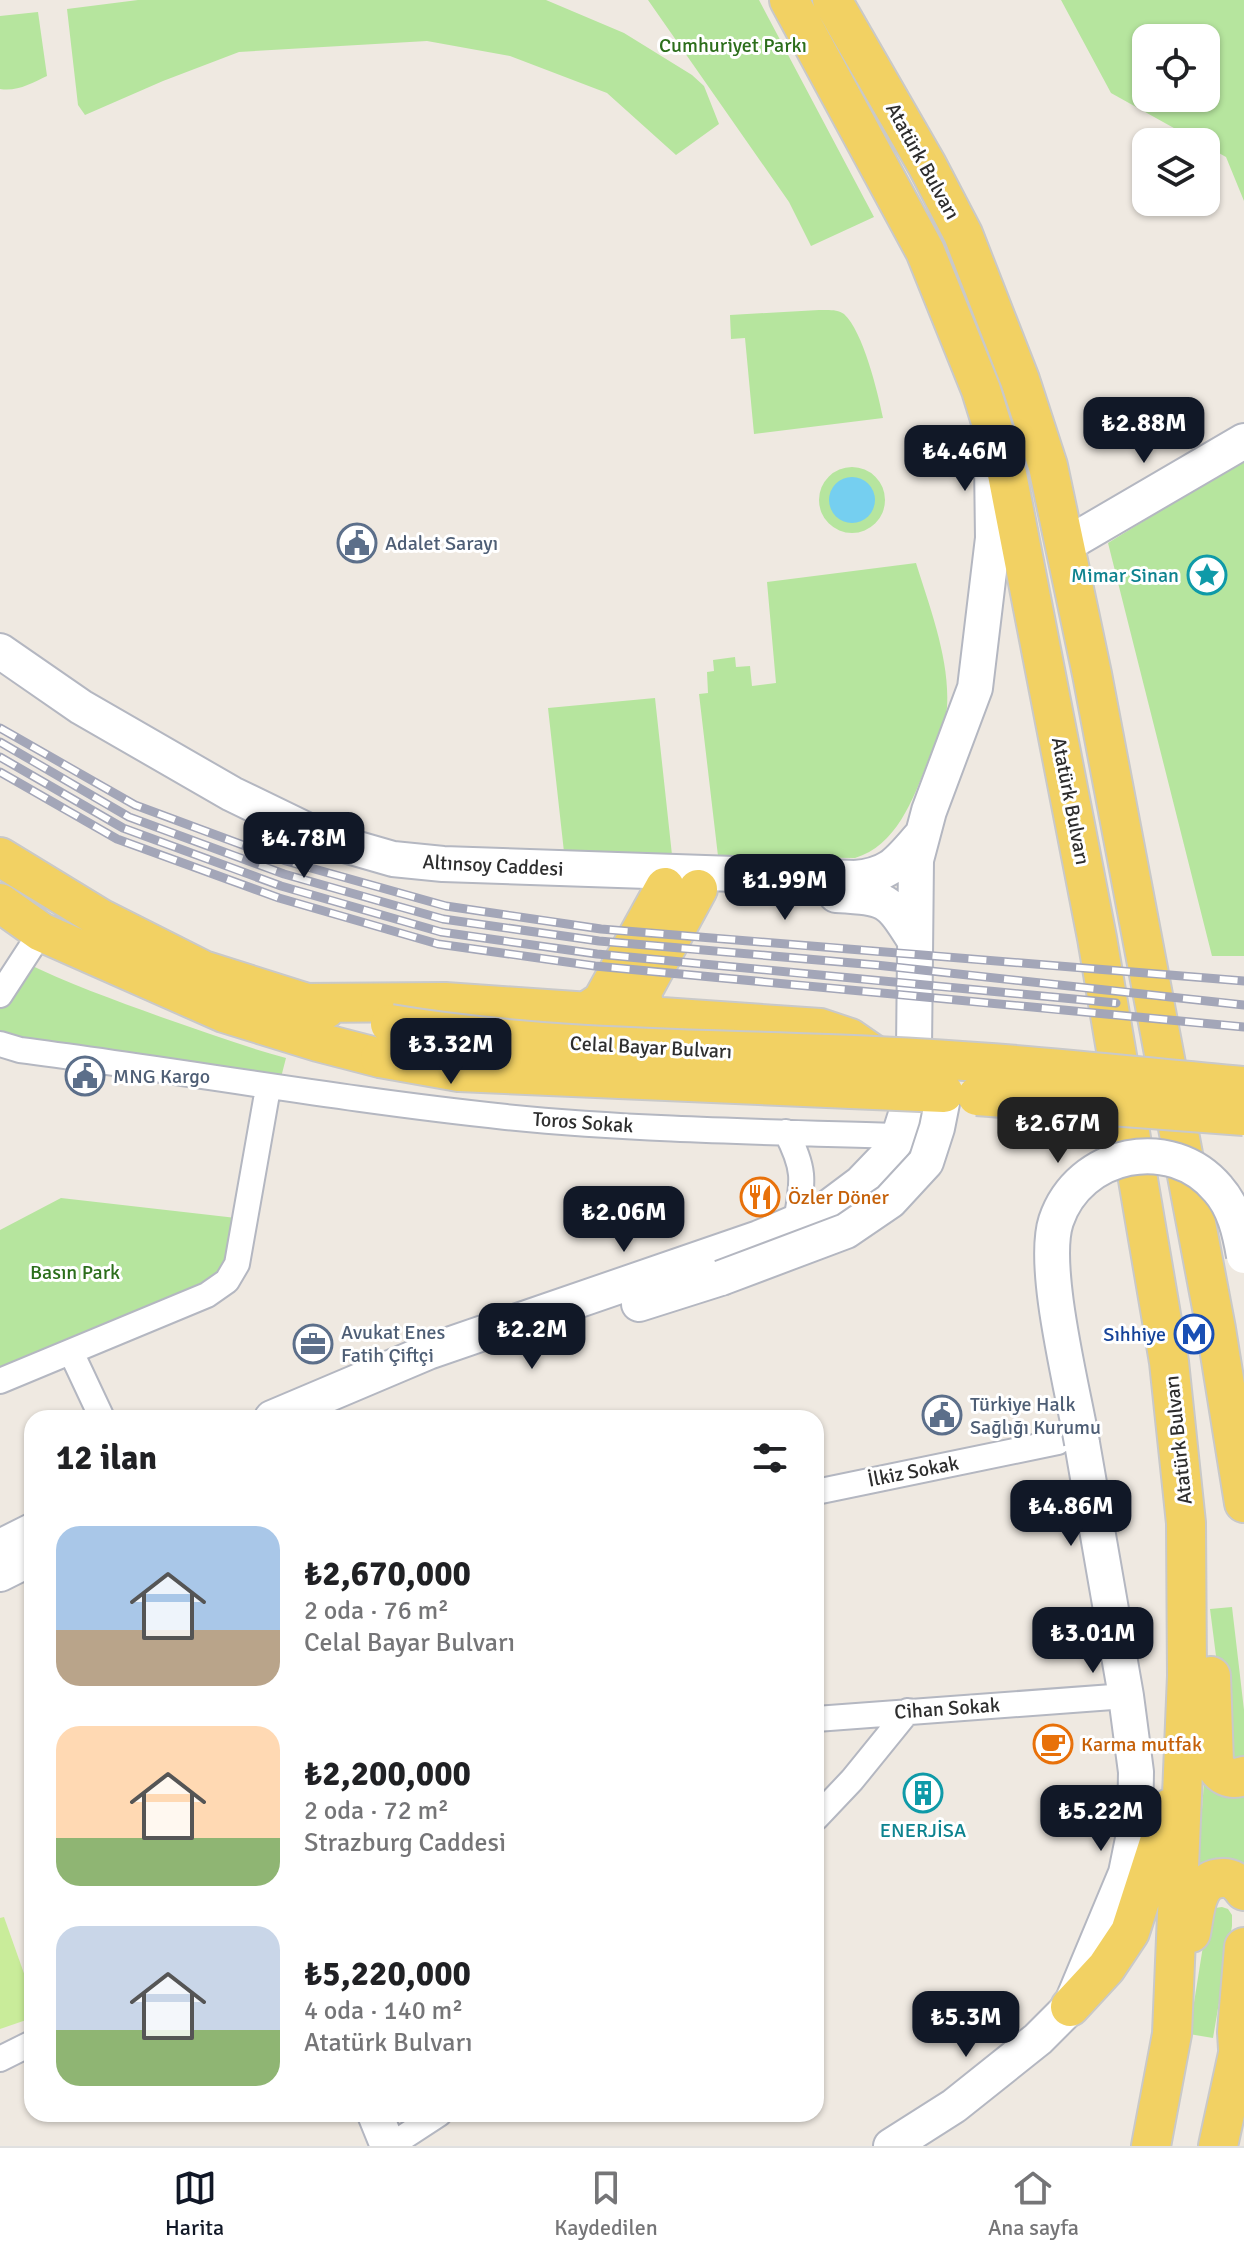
<!DOCTYPE html>
<html lang="tr">
<head>
<meta charset="utf-8">
<style>
	body { margin:0; font-family:Signika,sans-serif; background:#f6f6f6; color:#202124; height:100vh; display:flex; flex-direction:column; font-size:30px; white-space:nowrap }
	* { box-sizing:border-box; margin:0 }
	p { font-size:26px; color:#757577 }
	.icon { flex:none; width:44px; height:44px; fill:none; stroke:currentColor; stroke-width:2; stroke-linecap:round; stroke-linejoin:round }
	.map { position:relative; flex:1; overflow:hidden }
	.panel { position:absolute; left:24px; top:1410px; width:800px; height:712px; display:flex; flex-direction:column; background:#fff; border-radius:24px; box-shadow:0 2px 6px #0004 }
	.panel>* { flex:none }
	.tools { position:absolute; left:1132px; top:24px; display:grid; gap:16px }
	.tools a { display:grid; place-items:center; width:88px; height:88px; border-radius:16px; background:#fff; box-shadow:0 2px 6px #0004; font-size:40px }
	.price { position:absolute; translate:-50% -68px; padding:0 18px; border-radius:16px; background:#111827; color:#fff; font-size:26px; line-height:52px; filter:drop-shadow(0 2px 4px #0008) }
	.price::after { content:''; position:absolute; left:50%; top:48px; width:24px; height:18px; margin-left:-12px; background:inherit; clip-path:polygon(0 0,100% 0,50% 100%) }
	.price.active { background:#222; color:#fff }
	ul { padding:0; list-style:none }
	li { display:flex; align-items:center; gap:24px; height:200px; padding:0 32px }
	li span { display:grid; place-items:center; flex:none; width:224px; height:160px; border-radius:24px; color:#555 }
	li>.icon { margin-inline-start:auto }
	span .icon { width:96px; height:96px; fill:#fffc; stroke-width:1 }
	li b { font-size:34px }
	h2 { display:flex; justify-content:space-between; align-items:center; height:96px; padding:0 32px; font-size:34px }
	.menu { display:flex; justify-content:space-around; align-items:center; height:112px; border-top:2px solid #e0e0e0; background:#fff; font-size:22px; color:#757577 }
	.menu a { display:grid; justify-items:center; gap:4px }
	.menu .active { color:#111827 }
	.map>svg:first-child { display:block }
	.green { fill:#b6e59e; fill-rule:evenodd }
	.pitch { fill:#c9ec9a }
	.water { fill:#75cff0 }
	.lines { fill:none; stroke-linecap:round; stroke-linejoin:round }
	.street-casing { stroke:#b4b7c1; stroke-width:28 }
	.secondary-casing { stroke:#b4b7c1; stroke-width:38 }
	.primary-casing { stroke:#c9c9c9; stroke-width:42 }
	.street { stroke:#fff; stroke-width:24 }
	.secondary { stroke:#fff; stroke-width:34 }
	.primary { stroke:#f2d163; stroke-width:38 }
	.rail-casing { stroke:#a3a6b8; stroke-width:9 }
	.rail { stroke:#fff; stroke-width:6; stroke-dasharray:18; stroke-linecap:butt }
	.secondary-bridge-casing { stroke:#b4b7c1; stroke-width:38; stroke-linecap:butt }
	.primary-bridge-casing { stroke:#c9c9c9; stroke-width:42; stroke-linecap:butt }
	.secondary-bridge { stroke:#fff; stroke-width:34 }
	.primary-bridge { stroke:#f2d163; stroke-width:38 }
	.labels { text-anchor:middle; stroke-width:6; stroke-linejoin:round; paint-order:stroke }
	.park-label { font-size:20px; fill:#2c6e1b; stroke:#fff }
	.street-label { font-size:20px; fill:#2e2e2e; stroke:#fff }
	.service-label { font-size:20px; fill:#4e5e75; stroke:#fff; text-anchor:start }
	.culture-label { font-size:20px; fill:#0d838f; stroke:#fff; text-anchor:end }
	.food-label { font-size:20px; fill:#c56008; stroke:#fff; text-anchor:start }
	.transit-label { font-size:20px; fill:#164399; stroke:#fff; text-anchor:end }
</style>
</head>
<body>
<div class="map">
<svg width="1244" height="2146" viewBox="0 0 1244 2146">
	<rect width="100%" height="100%" fill="#efe9e1"/>
	<!-- green -->
	<path class="green" d="M138,0h408l78,33 68,42 12,11 15,38 -43,31 -69,-62 -97,-37 -83,-15 -188,11 -76,29 -78,34 -7,-10 -11,-96z
		M648,0h111l115,217 -63,29 -22,-44z
		M1061,0h183v201l-18,-44 -20,-11v-4h-7l-88,-49zM1146,38h60v60h-60z
		M38,12l9,64c-15,7 -30,16 -47,13v-73z
		M819,310c8,0 19,-1 25,4 19,17 34,79 39,104l-129,16 -9,-96 -14,1 -1,-24z
		M1244,459v497h-32l-104,-413z
		M819 500a33 33 0 1 1 66 0a33 33 0 1 1-66 0Z
		M916,563c14,45 34,97 31,144 -1,15 -10,32 -16,46 -15,39 -32,92 -76,105l-137,-2 -19,-162 9,-1 -1,-21 7,-1 -1,-11 22,-3 1,10 14,-1 2,20 24,-3 -9,-101z
		M655,698l17,157 -108,-3 -16,-144z
		M22,961c45,22 92,39 139,56 42,14 83,30 125,41l-8,31 -278,-45v-49z
		M61,1198l184,21 -12,54 -233,108v-151z
		M1232,1607l12,103v51l-7,3 -15,-18 -6,-90 -6,-47z
		M1205,1770l39,25v70l-47,8z
		M1222,1907l6,2 4,6v11l-19,112 -24,-4 18,-113 8,-13z"/>
	<!-- pitch -->
	<path class="pitch" d="M4,1917l28,79v22l-32,11v-111z"/>
	<!-- water -->
	<path class="water" d="M829 500a23 23 0 1 1 46 0a23 23 0 1 1-46 0Z"/>
	<g class="lines">
		<defs>
			<path id="street" d="M0,995l41,-63
				M0,1044l20,6c162,21 323,50 486,67 130,13 262,15 393,19
				M786,1132c20,38 17,49 10,90
				M71,1352l31,66
				M0,1381l207,-86 20,-14 10,-17 31,-176
				M816,1492l242,-50
				M816,1719l310,-23
				M816,1818l36,-38 56,-69
				M0,2059l32,-16
				M390,2146l49,-32"/>
			<path id="secondary" d="M1064,546l180,-105
				M0,651l81,56 151,87 95,46 66,19 50,5 412,14c35,-3 43,-16 65,-41
				M836,895c51,3 52,3 79,46
				M639,1304l82,-26
				M272,1418l156,-66 331,-114 66,-28 36,-27 24,-25 14,-22 7,-22 8,-65 2,-189 13,-49 46,-123 18,-150 -1,-75
				M0,1547l32,-16
				M0,1574l32,-16
				M375,2114l13,32
				M891,2146l63,-40 84,-67 32,-32 56,-134 9,-44 1,-57 -10,-76 -44,-253"/>
			<path id="primary" d="M789,0l136,251 56,139 26,84 90,464 72,424 17,161 1,153 -15,358 -21,112
				M832,0l95,165 36,69 57,146 28,86 44,208 60,316 64,339 28,174
				M0,857l100,61 103,52 123,39
				M0,903l41,29 183,81 94,29 62,16
				M301,1003l144,-1 375,26 30,10 26,18
				M584,1013l18,-12 63,-114
				M648,1016l-7,-22 57,-105
				M1211,1676l3,87c6,13 16,18 30,13
				M1191,1933c4,-20 4,-55 32,-55 10,0 15,5 21,13
				M1070,2007l36,-39 24,-36 40,-124
				M1238,2049l-1,-17 7,-85
				M1218,2146l26,-120"/>
		</defs>
		<!-- street casing -->
		<use href="#street" class="street-casing"/>
		<!-- secondary casing -->
		<use href="#secondary" class="secondary-casing"/>
		<!-- primary casing -->
		<use href="#primary" class="primary-casing"/>
		<!-- street -->
		<use href="#street" class="street"/>
		<!-- secondary -->
		<use href="#secondary" class="secondary"/>
		<!-- primary -->
		<use href="#primary" class="primary"/>
		<defs>
			<path id="rail" d="M0,728l135,77 151,56 160,45 155,23 643,52
				M0,742l129,75 155,57 159,45 156,22 277,24 368,40
				M0,757l123,71 158,58 160,46 156,22 519,49
				M0,772l117,67 162,59 159,46 157,22 649,61"/>
		</defs>
		<!-- rail casing -->
		<use href="#rail" class="rail-casing"/>
		<!-- rail -->
		<use href="#rail" class="rail"/>
		<defs>
			<path id="secondary-bridge" d="M721,1278l125,-47 44,-30 36,-39 11,-34 7,-35
				M1082,1443c-9,-53 -41,-176 -26,-222 23,-69 115,-88 162,-32 16,18 22,43 26,67"/>
			<path id="primary-bridge" d="M390,1024c160,27 323,24 485,32 123,5 246,19 369,30
				M380,1058l79,14 485,21
				M977,1096l267,20"/>
		</defs>
		<!-- secondary-bridge casing -->
		<use href="#secondary-bridge" class="secondary-bridge-casing"/>
		<!-- primary-bridge casing -->
		<use href="#primary-bridge" class="primary-bridge-casing"/>
		<!-- secondary-bridge -->
		<use href="#secondary-bridge" class="secondary-bridge"/>
		<!-- primary-bridge -->
		<use href="#primary-bridge" class="primary-bridge"/>
	</g>
	<!-- icons -->
	<defs>
		<symbol id="civic-ring" viewBox="-11 -11 22 22"><circle r="9.5" fill="#fff" stroke="#5c6f8a" stroke-width="1.5"/><path d="M-.6-6.5H3V-4.5H.6V-3L4-1V1h2V6H-6V1h2V-1L-.6-3ZM-1.2 2.5V6h2.4V2.5Z" fill="#5c6f8a"/></symbol>
		<symbol id="sight-ring" viewBox="-11 -11 22 22"><circle r="9.5" fill="#fff" stroke="#0f9aa8" stroke-width="1.5"/><path d="M0-6L1.8-2.2L6-1.7L2.9 1.2L3.7 5.4L0 3.3L-3.7 5.4L-2.9 1.2L-6-1.7L-1.8-2.2Z" fill="#0f9aa8"/></symbol>
		<symbol id="restaurant-ring" viewBox="-11 -11 22 22"><circle r="9.5" fill="#fff" stroke="#e8710a" stroke-width="1.5"/><path d="M-5-6h1v4h1v-4h1v4h1v-4h1v5L-1.5 .5V6h-2V.5L-5-1ZM5-6V6H3V1.5H1.5Q1.5-4 5-6Z" fill="#e8710a"/></symbol>
		<symbol id="metro-ring" viewBox="-11 -11 22 22"><circle r="9.5" fill="#fff" stroke="#1a4fb4" stroke-width="1.5"/><path d="M-5.5 5V-5H-3L0 0L3-5H5.5V5H3V-.5L0 4L-3-.5V5Z" fill="#1a4fb4"/></symbol>
		<symbol id="office-ring" viewBox="-11 -11 22 22"><circle r="9.5" fill="#fff" stroke="#5c6f8a" stroke-width="1.5"/><path d="M-6-3h4V-5.5h4V-3h4V5H-6ZM-1-4.5V-3h2v-1.5ZM-6 0V1H6V0Z" fill="#5c6f8a"/></symbol>
		<symbol id="cafe-ring" viewBox="-11 -11 22 22"><circle r="9.5" fill="#fff" stroke="#e8710a" stroke-width="1.5"/><path d="M-5.5-4.5H6V0H3Q3 3.5 0 3.5H-2.5Q-5.5 3.5-5.5 0ZM3-3.2v2h1.7v-2ZM-6 4.5H4V6H-6Z" fill="#e8710a"/></symbol>
		<symbol id="building-ring" viewBox="-11 -11 22 22"><circle r="9.5" fill="#fff" stroke="#0f9aa8" stroke-width="1.5"/><path d="M-4-6H4V6H1V3H-1V6H-4ZM-2.5-4.3h1.7v1.8h-1.7ZM.8-4.3h1.7v1.8H.8ZM-2.5-1h1.7V.8h-1.7ZM.8-1h1.7V.8H.8Z" fill="#0f9aa8"/></symbol>
	</defs>
	<g fill-rule="evenodd">
		<use href="#civic-ring" x="335" y="521" width="44" height="44"/>
		<use href="#sight-ring" x="1185" y="553" width="44" height="44"/>
		<use href="#civic-ring" x="63" y="1054" width="44" height="44"/>
		<use href="#restaurant-ring" x="738" y="1175" width="44" height="44"/>
		<use href="#metro-ring" x="1172" y="1312" width="44" height="44"/>
		<use href="#office-ring" x="291" y="1322" width="44" height="44"/>
		<use href="#civic-ring" x="920" y="1393" width="44" height="44"/>
		<use href="#cafe-ring" x="1031" y="1722" width="44" height="44"/>
		<use href="#building-ring" x="901" y="1771" width="44" height="44"/>
	</g>
	<g class="labels">
		<!-- park labels -->
		<g class="park-label">
			<text x="733" y="52">Cumhuriyet Parkı</text>
			<text x="75" y="1279">Basın Park</text>
		</g>
		<!-- street labels -->
		<g class="street-label">
			<text transform="translate(923 161) rotate(61)" y="7">Atatürk Bulvarı</text>
			<text transform="translate(1071 801) rotate(79)" y="7">Atatürk Bulvarı</text>
			<text transform="translate(493 865) rotate(3)" y="7">Altınsoy Caddesi</text>
			<text transform="translate(651 1047) rotate(3)" y="7">Celal Bayar Bulvarı</text>
			<text transform="translate(583 1122) rotate(4)" y="7">Toros Sokak</text>
			<text transform="translate(1178 1440) rotate(-96)" y="7">Atatürk Bulvarı</text>
			<text transform="translate(913 1471) rotate(-11)" y="7">İlkiz Sokak</text>
			<text transform="translate(947 1708) rotate(-4)" y="7">Cihan Sokak</text>
		</g>
		<!-- service labels -->
		<g class="service-label">
			<text x="385" y="550">Adalet Sarayı</text>
			<text x="113" y="1083">MNG Kargo</text>
			<text x="341" y="1339">Avukat Enes<tspan x="341" dy="23">Fatih Çiftçi</tspan></text>
			<text x="970" y="1411">Türkiye Halk<tspan x="970" dy="23">Sağlığı Kurumu</tspan></text>
		</g>
		<!-- culture labels -->
		<g class="culture-label">
			<text x="1179" y="582">Mimar Sinan</text>
			<text x="923" y="1837" text-anchor="middle">ENERJİSA</text>
		</g>
		<!-- food labels -->
		<g class="food-label">
			<text x="788" y="1204">Özler Döner</text>
			<text x="1081" y="1751">Karma mutfak</text>
		</g>
		<!-- transit labels -->
		<g class="transit-label">
			<text x="1166" y="1341">Sıhhiye</text>
		</g>
	</g>
</svg>
<div class="tools">
<a><svg class="icon" aria-label="locate" viewBox="0 0 24 24"><circle cx="12" cy="12" r="6"/><path d="M12 2v4M12 18v4M2 12h4M18 12h4"/></svg></a>
<a><svg class="icon" aria-label="layers" viewBox="0 0 24 24"><path d="M12 4l9 5-9 5-9-5zM3 14l9 5 9-5"/></svg></a>
</div>
<b class="price" style="left:1144px;top:465px">₺2.88M</b>
<b class="price" style="left:965px;top:493px">₺4.46M</b>
<b class="price" style="left:304px;top:880px">₺4.78M</b>
<b class="price" style="left:785px;top:922px">₺1.99M</b>
<b class="price" style="left:451px;top:1086px">₺3.32M</b>
<b class="price active" style="left:1058px;top:1165px">₺2.67M</b>
<b class="price" style="left:624px;top:1254px">₺2.06M</b>
<b class="price" style="left:532px;top:1371px">₺2.2M</b>
<b class="price" style="left:1071px;top:1548px">₺4.86M</b>
<b class="price" style="left:1093px;top:1675px">₺3.01M</b>
<b class="price" style="left:1101px;top:1853px">₺5.22M</b>
<b class="price" style="left:966px;top:2059px">₺5.3M</b>
<section class="panel">
<h2>12 ilan<svg class="icon" aria-label="filters" viewBox="0 0 24 24"><path d="M4 7h16M4 17h16"/><circle cx="9" cy="7" r="2"/><circle cx="15" cy="17" r="2"/></svg></h2>
<ul>
<li><span style="background:linear-gradient(#a9c7e8 65%,#b9a48a 0)"><svg class="icon" aria-label="home" viewBox="0 0 24 24"><path d="M3 11l9-7 9 7M6 9v11h12V9"/></svg></span><div><b>₺2,670,000</b><p>2 oda · 76 m²</p><p>Celal Bayar Bulvarı</p></div></li>
<li><span style="background:linear-gradient(#ffd9b3 70%,#8fb573 0)"><svg class="icon" aria-label="home" viewBox="0 0 24 24"><path d="M3 11l9-7 9 7M6 9v11h12V9"/></svg></span><div><b>₺2,200,000</b><p>2 oda · 72 m²</p><p>Strazburg Caddesi</p></div></li>
<li><span style="background:linear-gradient(#c9d6e8 65%,#8fb573 0)"><svg class="icon" aria-label="home" viewBox="0 0 24 24"><path d="M3 11l9-7 9 7M6 9v11h12V9"/></svg></span><div><b>₺5,220,000</b><p>4 oda · 140 m²</p><p>Atatürk Bulvarı</p></div></li>
</ul>
</section>
</div>
<nav class="menu">
<a class="active"><svg class="icon" aria-label="map" viewBox="0 0 24 24"><path d="M3 6l6-2 6 2 6-2v14l-6 2-6-2-6 2zM9 4v14M15 6v14"/></svg>Harita</a>
<a><svg class="icon" aria-label="saved" viewBox="0 0 24 24"><path d="M7 4h10v16l-5-4-5 4z"/></svg>Kaydedilen</a>
<a><svg class="icon" aria-label="home" viewBox="0 0 24 24"><path d="M3 11l9-7 9 7M6 9v11h12V9"/></svg>Ana sayfa</a>
</nav>
</body>
</html>
